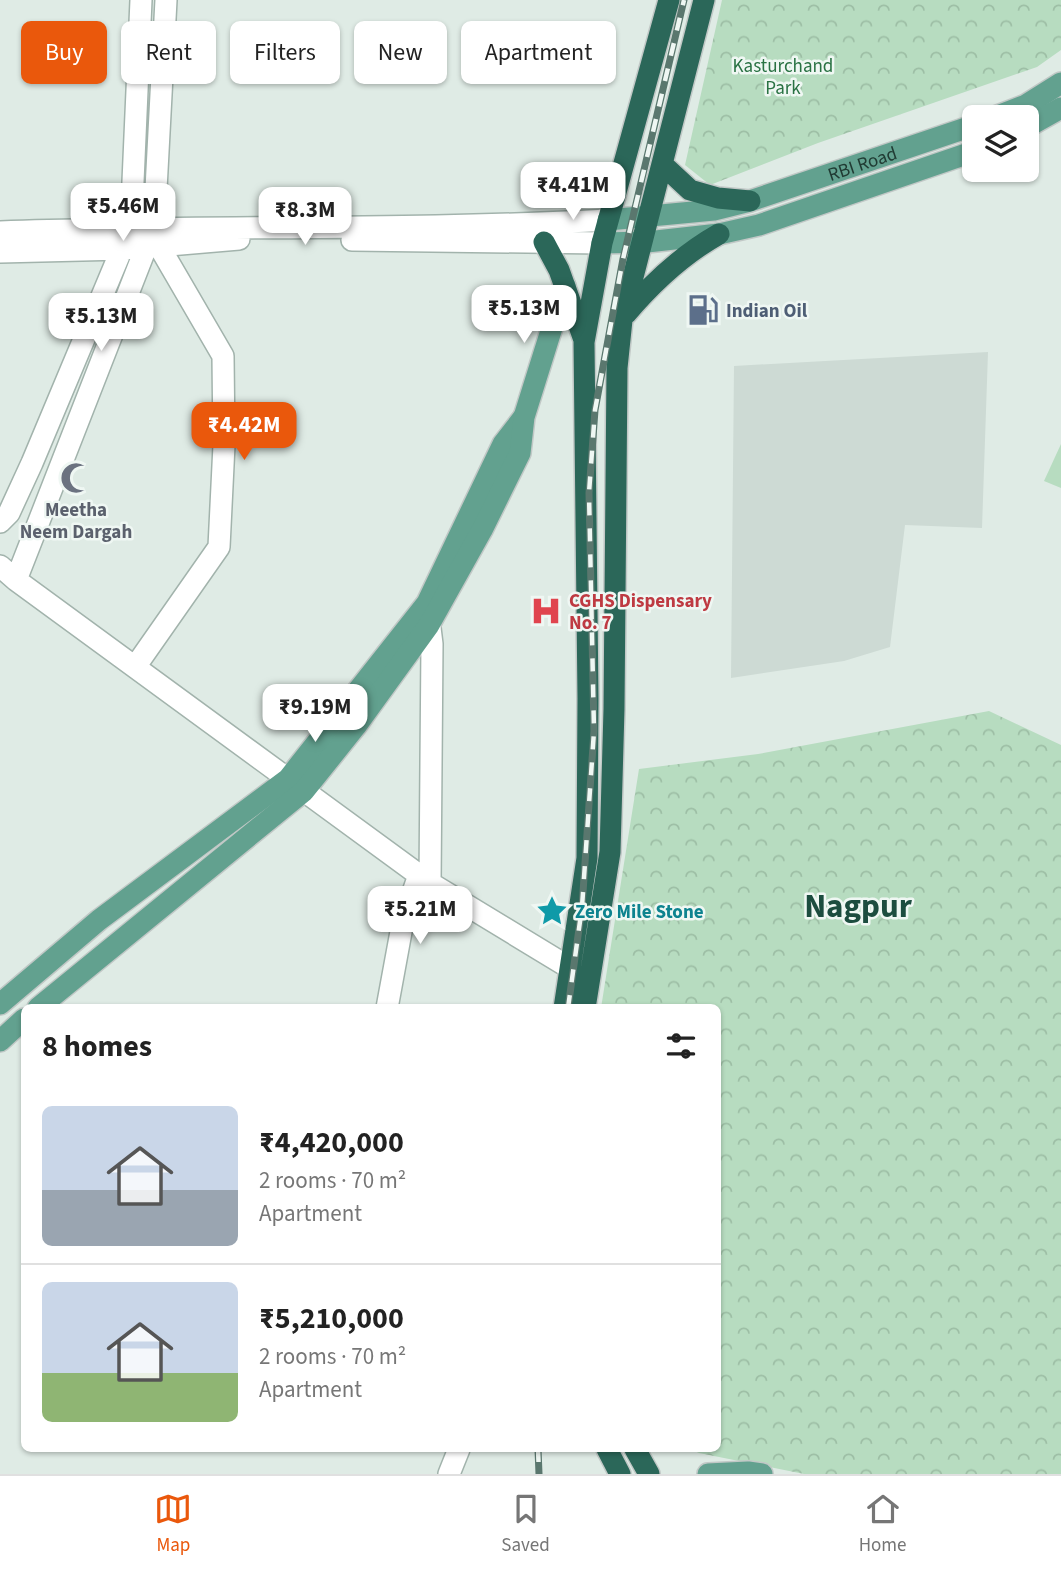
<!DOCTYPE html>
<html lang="en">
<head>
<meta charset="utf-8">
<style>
	body { margin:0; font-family:"Source Sans 3",sans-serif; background:#f6f6f6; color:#222; height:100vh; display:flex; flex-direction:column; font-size:26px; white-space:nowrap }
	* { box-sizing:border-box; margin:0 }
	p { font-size:23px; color:#767676 }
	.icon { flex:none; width:38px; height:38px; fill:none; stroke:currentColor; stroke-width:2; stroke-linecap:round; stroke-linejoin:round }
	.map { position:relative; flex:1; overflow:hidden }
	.drawer { position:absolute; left:21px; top:1004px; width:700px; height:448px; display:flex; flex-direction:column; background:#fff; border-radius:10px; box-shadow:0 2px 5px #0004 }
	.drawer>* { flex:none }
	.top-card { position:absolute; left:21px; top:21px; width:700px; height:63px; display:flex; gap:14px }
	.controls { position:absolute; left:962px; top:105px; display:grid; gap:14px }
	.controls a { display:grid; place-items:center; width:77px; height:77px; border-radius:10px; background:#fff; box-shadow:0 2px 5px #0004; font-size:35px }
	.price { position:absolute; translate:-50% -60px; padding:0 16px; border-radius:14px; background:#fff; color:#222; font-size:23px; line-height:46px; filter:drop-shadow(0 2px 4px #0008) }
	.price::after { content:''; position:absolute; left:50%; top:42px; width:21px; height:16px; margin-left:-10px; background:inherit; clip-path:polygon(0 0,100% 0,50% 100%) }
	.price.active { background:#ea580c; color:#fff }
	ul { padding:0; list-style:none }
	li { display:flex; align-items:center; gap:21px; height:175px; padding:0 21px }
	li+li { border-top:2px solid #e0e0e0 }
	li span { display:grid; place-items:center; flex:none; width:196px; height:140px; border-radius:10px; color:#555 }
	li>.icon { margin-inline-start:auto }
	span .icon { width:84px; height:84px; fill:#fffc; stroke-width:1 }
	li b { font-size:30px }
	h2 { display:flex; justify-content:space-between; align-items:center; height:84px; padding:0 21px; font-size:30px }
	.pill { padding:0 24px; border-radius:10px; background:#fff; box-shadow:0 2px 5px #0004; font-size:24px; line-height:63px }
	.pill.active { background:#ea580c; color:#fff }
	.tab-bar { display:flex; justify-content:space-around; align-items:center; height:98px; border-top:2px solid #e0e0e0; background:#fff; font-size:19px; color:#767676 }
	.tab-bar a { display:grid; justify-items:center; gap:4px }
	.tab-bar .active { color:#ea580c }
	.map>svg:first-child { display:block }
	.built { fill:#cddad4 }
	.forest { fill:url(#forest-crowns) }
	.pitch { fill:#b7dcc0 }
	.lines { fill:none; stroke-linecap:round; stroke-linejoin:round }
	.minor-casing { stroke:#a2b3ac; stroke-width:24 }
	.major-casing { stroke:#c1c8c6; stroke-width:24 }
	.highway-casing { stroke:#c1c8c6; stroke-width:24 }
	.minor { stroke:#fff; stroke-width:21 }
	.major { stroke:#62a18f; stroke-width:21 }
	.highway { stroke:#2b6759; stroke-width:21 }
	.rail-casing { stroke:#5a776e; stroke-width:7 }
	.rail { stroke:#eff7f3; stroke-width:4.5; stroke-dasharray:13; stroke-linecap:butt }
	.labels { text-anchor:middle; stroke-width:5; stroke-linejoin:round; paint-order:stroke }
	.park-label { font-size:19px; fill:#297243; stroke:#eff7f3 }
	.street-label { font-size:19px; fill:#203b33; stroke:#eff7f3 }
	.service-label { font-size:19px; font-weight:bold; fill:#4e5e75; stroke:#eff7f3; text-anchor:start }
	.worship-label { font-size:19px; font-weight:bold; fill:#5b616d; stroke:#eff7f3 }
	.health-label { font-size:19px; font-weight:bold; fill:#be3a42; stroke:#eff7f3; text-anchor:start }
	.culture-label { font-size:19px; font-weight:bold; fill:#0d838f; stroke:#eff7f3; text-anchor:start }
	.town-label { font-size:33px; font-weight:bold; fill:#1c4d3f; stroke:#eff7f3 }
</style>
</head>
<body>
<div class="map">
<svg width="1061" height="1474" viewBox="0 0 1061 1474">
	<defs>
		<pattern id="forest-crowns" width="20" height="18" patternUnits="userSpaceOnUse" patternTransform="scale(1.75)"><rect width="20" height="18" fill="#b7dcc0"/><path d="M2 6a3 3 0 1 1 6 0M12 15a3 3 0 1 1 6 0" fill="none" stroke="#9dbea5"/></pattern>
	</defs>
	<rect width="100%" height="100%" fill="#dfebe5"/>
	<!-- built -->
	<path class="built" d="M988,352l-6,176 -77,-3 -15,122 -46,14 -113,17 3,-312z"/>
	<!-- forest -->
	<path class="forest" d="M722,0h339v50l-24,17 -219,76 -108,42 -25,-20z
		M989,711l72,34v729h-257l-105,-21 -9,-4h28v-441h-117l38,-239 119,-15z"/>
	<!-- pitch -->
	<path class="pitch" d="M1061,444v44l-17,-7z"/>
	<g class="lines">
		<defs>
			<path id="minor" d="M0,232c202,-7 406,-1 608,-12
				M352,240l250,3
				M0,252l123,-3 116,-10
				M0,522l9,-9 23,-50 99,-236 10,-227
				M0,566l16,14 414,303 140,85
				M16,580l138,-353 12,-227
				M428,612l4,32 -2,239
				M135,667l84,-120 5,-102 -1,-89 -64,-110
				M387,1008l16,-87 16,-46
				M449,1474l10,-25"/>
			<g id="major">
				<path d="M995,117l31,-12 35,-22"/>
				<path d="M1027,127l34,-19"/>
				<path id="s1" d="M608,220l106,-10 36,-9 225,-76"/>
				<path d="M602,243l45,-1 72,-8 40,-9 216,-74"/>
				<path d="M0,1004l99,-84 189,-141 139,-176 76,-159 20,-26"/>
				<path d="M38,1008l266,-217 52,-65 73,-101 53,-95 38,-77 4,-36 41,-131"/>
				<path d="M0,1041l24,-22"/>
				<path d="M708,1474l40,-2 14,2"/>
			</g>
			<path id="highway" d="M662,164l28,26 28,8 32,3
				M544,242l15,28 25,70
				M626,314c27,-32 56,-59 93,-80
				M564,1008l23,-150 1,-160 -4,-356 18,-99 67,-243
				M585,1008l25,-156 4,-143 3,-341 5,-48 82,-320
				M607,1449l13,25
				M635,1449l14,25"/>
		</defs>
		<!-- minor casing -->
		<use href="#minor" class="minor-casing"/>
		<!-- major casing -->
		<use href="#major" class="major-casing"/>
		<!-- highway casing -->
		<use href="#highway" class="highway-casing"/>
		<!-- minor -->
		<use href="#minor" class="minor"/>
		<!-- major -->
		<use href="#major" class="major"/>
		<!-- highway -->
		<use href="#highway" class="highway"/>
		<defs>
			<path id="rail" d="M568,1008l14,-101 12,-176 -5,-238 6,-83 28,-151 61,-259
				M538,1449l1,25"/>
		</defs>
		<!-- rail casing -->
		<use href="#rail" class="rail-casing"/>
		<!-- rail -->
		<use href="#rail" class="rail"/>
	</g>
	<!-- icons -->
	<defs>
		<symbol id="fuel-bare" viewBox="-9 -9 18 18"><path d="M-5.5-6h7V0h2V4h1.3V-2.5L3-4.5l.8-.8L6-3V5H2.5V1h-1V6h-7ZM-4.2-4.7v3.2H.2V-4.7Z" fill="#5c6f8a" stroke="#eff7f3" stroke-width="2.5" paint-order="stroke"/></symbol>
		<symbol id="mosque-bare" viewBox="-9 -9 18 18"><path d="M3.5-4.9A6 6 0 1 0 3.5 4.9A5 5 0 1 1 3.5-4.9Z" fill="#6b7280" stroke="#eff7f3" stroke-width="2.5" paint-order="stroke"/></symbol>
		<symbol id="hospital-bare" viewBox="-9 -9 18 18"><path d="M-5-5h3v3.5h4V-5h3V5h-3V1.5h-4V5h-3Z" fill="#e0444e" stroke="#eff7f3" stroke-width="2.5" paint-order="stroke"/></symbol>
		<symbol id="sight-bare" viewBox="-9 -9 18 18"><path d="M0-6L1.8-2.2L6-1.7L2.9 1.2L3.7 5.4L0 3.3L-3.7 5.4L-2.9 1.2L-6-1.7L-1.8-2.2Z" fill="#0f9aa8" stroke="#eff7f3" stroke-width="2.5" paint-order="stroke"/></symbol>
	</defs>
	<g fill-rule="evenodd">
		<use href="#fuel-bare" x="681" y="288" width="44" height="44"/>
		<use href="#mosque-bare" x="54" y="456" width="44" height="44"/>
		<use href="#hospital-bare" x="524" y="589" width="44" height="44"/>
		<use href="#sight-bare" x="530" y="889" width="44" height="44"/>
	</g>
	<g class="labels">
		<!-- park labels -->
		<g class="park-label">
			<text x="783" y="72">Kasturchand<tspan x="783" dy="22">Park</tspan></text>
		</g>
		<!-- street labels -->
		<g class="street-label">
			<text dy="7" stroke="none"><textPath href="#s1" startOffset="262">RBI Road</textPath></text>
		</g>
		<!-- service labels -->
		<g class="service-label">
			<text x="726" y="317">Indian Oil</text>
		</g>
		<!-- worship labels -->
		<g class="worship-label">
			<text x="76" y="516">Meetha<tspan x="76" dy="22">Neem Dargah</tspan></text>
		</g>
		<!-- health labels -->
		<g class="health-label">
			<text x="569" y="607">CGHS Dispensary<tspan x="569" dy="22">No. 7</tspan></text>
		</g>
		<!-- culture labels -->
		<g class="culture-label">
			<text x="575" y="918">Zero Mile Stone</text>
		</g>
		<!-- town labels -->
		<g class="town-label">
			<text x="858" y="917">Nagpur</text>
		</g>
	</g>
</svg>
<div class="controls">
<a><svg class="icon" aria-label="layers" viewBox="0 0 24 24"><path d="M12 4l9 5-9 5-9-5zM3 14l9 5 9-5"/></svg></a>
</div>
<b class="price" style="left:573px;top:222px">₹4.41M</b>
<b class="price" style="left:123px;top:243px">₹5.46M</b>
<b class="price" style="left:305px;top:247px">₹8.3M</b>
<b class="price" style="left:524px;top:345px">₹5.13M</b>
<b class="price" style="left:101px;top:353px">₹5.13M</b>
<b class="price active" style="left:244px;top:462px">₹4.42M</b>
<b class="price" style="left:315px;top:744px">₹9.19M</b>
<b class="price" style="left:420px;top:946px">₹5.21M</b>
<div class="top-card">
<a class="pill active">Buy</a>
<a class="pill">Rent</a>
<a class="pill">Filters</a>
<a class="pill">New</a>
<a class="pill">Apartment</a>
</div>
<section class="drawer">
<h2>8 homes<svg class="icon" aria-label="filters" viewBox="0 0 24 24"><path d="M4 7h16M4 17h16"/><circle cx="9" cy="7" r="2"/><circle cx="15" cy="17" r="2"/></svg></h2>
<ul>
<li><span style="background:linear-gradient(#c9d6e8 60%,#9aa5b1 0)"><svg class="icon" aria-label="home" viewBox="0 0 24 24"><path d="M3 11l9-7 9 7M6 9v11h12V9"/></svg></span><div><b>₹4,420,000</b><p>2 rooms · 70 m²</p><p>Apartment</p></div></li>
<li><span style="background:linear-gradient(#c9d6e8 65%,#8fb573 0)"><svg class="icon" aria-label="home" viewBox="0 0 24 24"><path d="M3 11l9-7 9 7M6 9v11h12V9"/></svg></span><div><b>₹5,210,000</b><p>2 rooms · 70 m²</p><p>Apartment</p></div></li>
</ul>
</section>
</div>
<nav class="tab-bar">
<a class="active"><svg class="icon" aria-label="map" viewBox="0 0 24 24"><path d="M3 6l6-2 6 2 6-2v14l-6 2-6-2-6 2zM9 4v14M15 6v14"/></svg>Map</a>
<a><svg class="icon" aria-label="saved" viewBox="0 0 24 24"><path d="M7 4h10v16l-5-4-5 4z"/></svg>Saved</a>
<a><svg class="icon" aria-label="home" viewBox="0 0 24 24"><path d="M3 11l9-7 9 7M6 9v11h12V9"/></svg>Home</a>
</nav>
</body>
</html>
